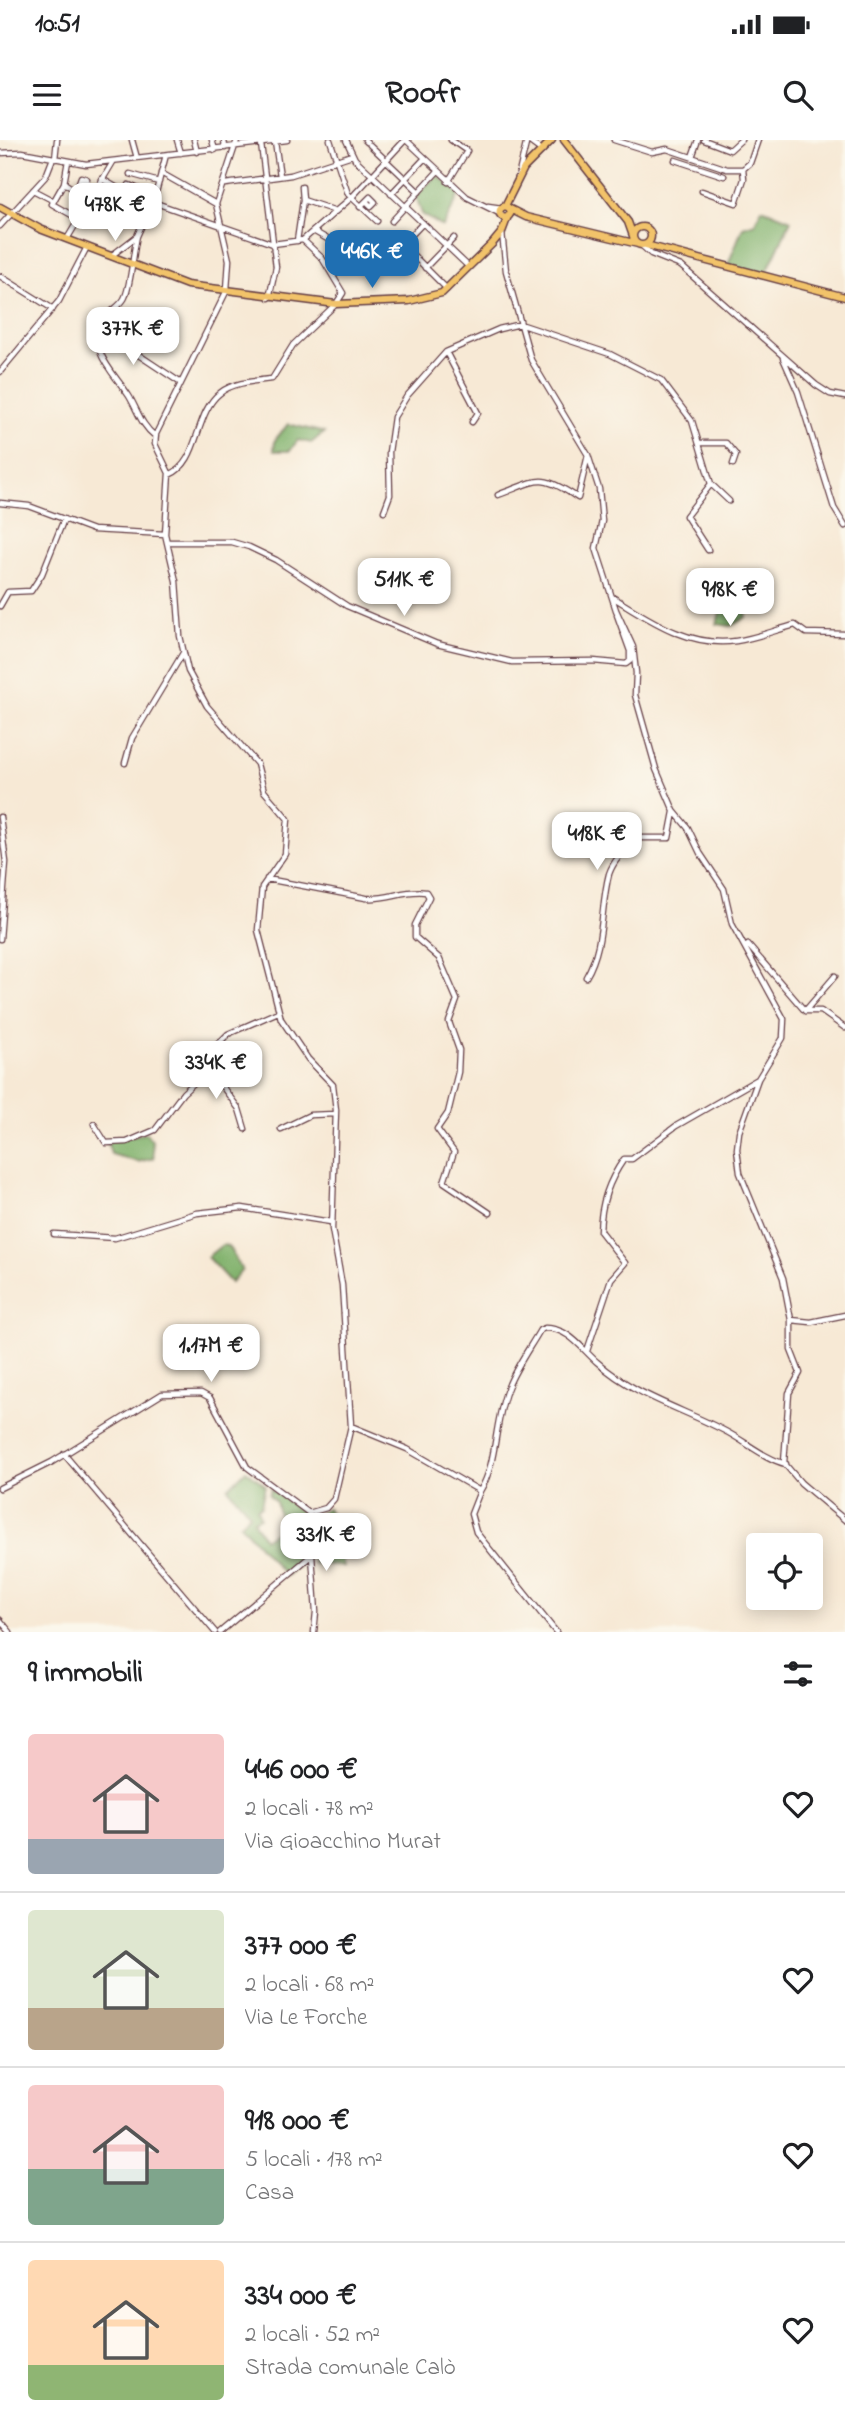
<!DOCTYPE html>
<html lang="it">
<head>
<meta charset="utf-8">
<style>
	body { margin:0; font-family:"Indie Flower",sans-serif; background:#f2f2f2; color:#202124; height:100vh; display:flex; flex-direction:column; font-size:26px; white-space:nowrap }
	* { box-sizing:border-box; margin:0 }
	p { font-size:23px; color:#757577 }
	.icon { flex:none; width:38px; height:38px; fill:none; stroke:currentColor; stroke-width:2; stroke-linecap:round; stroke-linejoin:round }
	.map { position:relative; height:1492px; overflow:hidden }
	.drawer { display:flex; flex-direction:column; background:#fff; flex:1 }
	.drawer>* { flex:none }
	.buttons { position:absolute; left:746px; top:1393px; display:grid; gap:14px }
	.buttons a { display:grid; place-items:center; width:77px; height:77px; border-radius:7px; background:#fff; box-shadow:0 4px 18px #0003; font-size:35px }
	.price { position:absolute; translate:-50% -60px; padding:0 16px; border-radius:14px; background:#fff; color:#222; font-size:23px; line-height:46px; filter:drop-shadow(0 2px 4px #0008) }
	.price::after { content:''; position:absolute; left:50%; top:42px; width:21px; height:16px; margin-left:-10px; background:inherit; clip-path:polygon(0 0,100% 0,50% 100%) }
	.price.active { background:#1f6fb2; color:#fff }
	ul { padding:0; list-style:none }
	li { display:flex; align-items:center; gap:21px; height:175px; padding:0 28px }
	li+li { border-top:2px solid #e0e0e0 }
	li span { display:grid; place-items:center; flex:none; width:196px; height:140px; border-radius:7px; color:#555 }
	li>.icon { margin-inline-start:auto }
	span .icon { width:84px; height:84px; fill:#fffc; stroke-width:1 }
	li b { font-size:30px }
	h2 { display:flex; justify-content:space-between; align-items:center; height:84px; padding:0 28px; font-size:30px }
	.status { display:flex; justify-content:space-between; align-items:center; height:49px; padding:0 35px; background:#fff; direction:ltr }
	.status svg { height:19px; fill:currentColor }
	header { display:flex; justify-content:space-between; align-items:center; height:91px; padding:0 28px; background:#fff; font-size:32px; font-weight:700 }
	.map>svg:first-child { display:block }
	.forest { fill:#83b36e; stroke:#66694c; stroke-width:2 }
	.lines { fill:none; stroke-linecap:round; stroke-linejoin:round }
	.minor-casing { stroke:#643d44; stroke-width:7 }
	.major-casing { stroke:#643d44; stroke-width:9 }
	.minor { stroke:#fff; stroke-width:4.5 }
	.major { stroke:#f2c36a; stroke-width:6 }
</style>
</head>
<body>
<div class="status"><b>10:51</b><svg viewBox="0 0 49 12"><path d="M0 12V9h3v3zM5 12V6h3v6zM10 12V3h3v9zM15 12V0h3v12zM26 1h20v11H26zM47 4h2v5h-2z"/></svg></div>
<header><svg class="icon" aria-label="menu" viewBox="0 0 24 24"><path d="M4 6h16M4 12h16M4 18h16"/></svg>Roofr<svg class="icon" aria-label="search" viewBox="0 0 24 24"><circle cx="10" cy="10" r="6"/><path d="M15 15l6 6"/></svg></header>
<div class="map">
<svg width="845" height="1492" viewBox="0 0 845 1492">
	<rect width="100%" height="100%" fill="#fbf7ec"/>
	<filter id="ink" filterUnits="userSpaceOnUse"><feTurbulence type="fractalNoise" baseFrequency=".0143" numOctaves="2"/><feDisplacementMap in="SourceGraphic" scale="14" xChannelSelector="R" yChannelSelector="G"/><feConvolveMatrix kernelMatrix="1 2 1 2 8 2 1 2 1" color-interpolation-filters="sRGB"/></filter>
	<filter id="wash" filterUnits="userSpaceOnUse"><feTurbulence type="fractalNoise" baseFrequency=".00686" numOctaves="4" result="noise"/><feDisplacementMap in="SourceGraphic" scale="28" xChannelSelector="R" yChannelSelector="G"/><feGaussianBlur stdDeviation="1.57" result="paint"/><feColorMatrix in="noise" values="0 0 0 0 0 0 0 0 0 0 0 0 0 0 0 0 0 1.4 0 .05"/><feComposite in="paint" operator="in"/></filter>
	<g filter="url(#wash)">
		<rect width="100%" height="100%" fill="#f7e9d5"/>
		<!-- forest -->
		<path class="forest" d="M437,35l23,18 -17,34 -21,-13 -6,-18z
			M762,68l29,12 -26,56 -38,-9 16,-40 12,-4z
			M288,284l33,8 3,1 -13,10 -13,-3 -8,11h-16l1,-11z
			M718,433l11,16 20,14 -3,14 -15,9 -14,-2 3,-12z
			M146,993l6,8 2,17 -16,4 -27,-8 -4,-13z
			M222,1105l6,1 14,24 -11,13 -24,-26z
			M246,1330l19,15 -4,21 -4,2 3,9 -7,3 11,19 18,-12 -6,-25 -7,-7 2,-6 36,27 3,39 -24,21 -46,-52 10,-10 -22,-26z
			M327,1368l16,29 -4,13 4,16 -30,-3 -2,-45z"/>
	</g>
	<g filter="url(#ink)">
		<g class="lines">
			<defs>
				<path id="minor" d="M132,0l5,18
					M177,0l4,13
					M194,0l3,12
					M212,0l3,10
					M224,0l1,8
					M330,0l18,54 29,27
					M346,0l9,19 74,70
					M365,0l2,2
					M406,0l61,57 34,17
					M527,0l15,11
					M614,0l38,12 15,-3 60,20h16
					M704,0l26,10 11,-10
					M275,2l5,34
					M261,4l15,123 -7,31
					M370,5l49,47
					M0,13l22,-1 64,12 201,-24
					M692,17l6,-17
					M55,19l2,-19
					M675,20l49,16
					M68,21l-4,22 -12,21 27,15
					M743,29l7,-6 8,-23
					M161,33l55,31
					M130,34l29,8
					M518,37l9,-37
					M102,39l24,14
					M448,42l19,-31 -16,-11
					M64,43l26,17
					M225,44l66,-9 61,-20
					M129,45l26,11
					M33,50l21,11
					M76,51l5,-14 6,2 -1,3h-6
					M702,51l34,12 8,-24 -1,-10
					M391,54l34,-36
					M126,56l25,11
					M303,60l33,11
					M153,62l120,42 30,-4 49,-43 53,-57
					M488,66l14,2
					M360,67l10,-10 5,5 -4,4 -5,-5
					M392,81l46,-50
					M0,86l46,-50 7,-18
					M315,92l30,17
					M432,92l37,35
					M502,92l4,39 25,89 57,95 11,34 3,32 -6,27 20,62 17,37 3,26 -1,22 21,74 18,42 14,17 12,25 24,36 8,35 52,95 -1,19 -25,41 -19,53 -2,17 3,24 43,105 8,42v30l9,23 -11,20 -5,70 17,20 44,37
					M393,95l54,54
					M137,96l18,-40 11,-41
					M67,99l46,-77
					M297,101l6,-41 -1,-13
					M402,105l21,-22
					M641,105l10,9 30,12 135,119 14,9 15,3
					M111,116l26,-20c-4,16 -6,51 -13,63 -5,8 -14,12 -19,20 -20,31 9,53 24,77 9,15 12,29 26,40
					M425,128l29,-30
					M334,135l21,-14 23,-24
					M0,136l53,33
					M101,190l80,53
					M446,212l32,61 -6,9
					M783,218l15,34 36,116 11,18
					M0,232l59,-71 28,-54
					M699,303h27l10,12 -3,9
					M169,335c31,-12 25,-62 51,-82 13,-11 36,-12 52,-14l21,-34 43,-41 7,-11 -21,-35 -19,-18
					M711,344l18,17
					M498,355c41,-15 42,-23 80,3l10,-43
					M0,363l29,3 64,24 72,4
					M384,371l6,-16 -1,-43 5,-35 13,-21 39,-44 53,-23 21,-5 90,30 51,26 31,41 19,63 -25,32 22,34
					M167,402h65l17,5 27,13 71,46 90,38 75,18 81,-1 33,3 4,-3v-10l-13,-36
					M614,458c36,22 76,50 122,43 20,-3 40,-11 59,-16l11,8 39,1
					M0,466l8,-14 23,-1 11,-17 22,-55
					M125,623l7,-25 51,-85
					M0,677l6,45 -6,77
					M267,739l99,19c22,2 38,-9 60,-6l3,5 -14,28v12l24,21 18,42 -8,22 10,28 -1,22 -10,41 -11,16 17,23 -10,30 46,31
					M748,805l57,66
					M586,837c19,-32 14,-69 23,-103 5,-15 17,-25 28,-36h32l5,-26
					M805,871l30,-35
					M806,871h15l24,17
					M210,930l29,39 6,20
					M94,984l12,19 21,-1 28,-12 28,-37 26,-24 8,-24 11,-11 50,-22
					M281,989l29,-14 25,-1
					M54,1094l61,4 82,-25 45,-5 89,14
					M791,1180l20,2 34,-7
					M587,1211l24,-72 14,-16 -25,-32c1,-28 8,-49 24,-72h8l44,-33 82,-47
					M351,1286l56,23 73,42 -9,23 5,18 80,100
					M64,1314l151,178
					M0,1348l52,-26 110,-68 39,-1 9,5 37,69 62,46 17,-5 8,-9 17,-73 -9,-141 -10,-56 4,-119 -3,-25 -25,-26 -27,-40 -23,-89 4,-43 23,-33 3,-35 -24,-28 -7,-27 -50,-58 -19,-35 -8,-35 -4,-55 -11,-47 4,-61 -14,-29 1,-10 71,-144 2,-30 -13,-56 21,-64
					M480,1351c18,-29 14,-71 28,-104 8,-20 21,-38 32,-57l5,-2c24,0 36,20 52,34 38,34 84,46 128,69 20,10 40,28 61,33
					M309,1373l7,99 -2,20
					M0,1480l10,12
					M220,1492l92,-77"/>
				<path id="major" d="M564,0l64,82 5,14
					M505,66l19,-38 28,-28
					M499.5 72a5.5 5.5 0 1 1 11 0a5.5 5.5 0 1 1-11 0Z
					M0,67l40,22 147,56 149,19 73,-3 33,-8 50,-49 10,-12 6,-16
					M510,69l16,8 112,27
					M633 96a9 9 0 1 1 18 0a9 9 0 1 1-18 0Z
					M646,105l199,52"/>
			</defs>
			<!-- minor casing -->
			<use href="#minor" class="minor-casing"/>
			<!-- major casing -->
			<use href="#major" class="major-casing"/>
			<!-- minor -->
			<use href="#minor" class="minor"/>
			<!-- major -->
			<use href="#major" class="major"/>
		</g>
	</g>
</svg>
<div class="buttons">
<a><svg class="icon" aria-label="locate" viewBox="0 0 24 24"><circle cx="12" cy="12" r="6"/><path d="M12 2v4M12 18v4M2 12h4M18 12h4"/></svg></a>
</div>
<b class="price" style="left:115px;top:103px">478K €</b>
<b class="price active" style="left:372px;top:150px">446K €</b>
<b class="price" style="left:133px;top:227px">377K €</b>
<b class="price" style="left:404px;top:478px">511K €</b>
<b class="price" style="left:730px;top:488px">918K €</b>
<b class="price" style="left:597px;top:732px">418K €</b>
<b class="price" style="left:216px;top:961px">334K €</b>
<b class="price" style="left:211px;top:1244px">1.17M €</b>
<b class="price" style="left:326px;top:1433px">331K €</b>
</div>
<section class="drawer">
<h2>9 immobili<svg class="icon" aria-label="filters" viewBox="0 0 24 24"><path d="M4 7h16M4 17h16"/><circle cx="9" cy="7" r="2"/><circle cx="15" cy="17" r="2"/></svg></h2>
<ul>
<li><span style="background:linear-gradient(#f6c9c9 75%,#9aa5b1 0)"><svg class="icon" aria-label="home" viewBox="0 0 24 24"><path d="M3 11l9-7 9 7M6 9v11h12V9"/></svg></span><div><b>446 000 €</b><p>2 locali · 78 m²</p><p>Via Gioacchino Murat</p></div><svg class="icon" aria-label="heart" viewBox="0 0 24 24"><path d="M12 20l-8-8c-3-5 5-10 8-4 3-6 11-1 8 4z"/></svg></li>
<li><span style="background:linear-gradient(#dfe7d0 70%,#b9a48a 0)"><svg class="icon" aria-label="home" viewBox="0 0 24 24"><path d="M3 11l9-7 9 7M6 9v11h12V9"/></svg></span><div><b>377 000 €</b><p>2 locali · 68 m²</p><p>Via Le Forche</p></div><svg class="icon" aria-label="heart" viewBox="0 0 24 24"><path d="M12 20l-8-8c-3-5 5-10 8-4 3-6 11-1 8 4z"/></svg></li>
<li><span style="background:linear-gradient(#f6c9c9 60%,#7fa58c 0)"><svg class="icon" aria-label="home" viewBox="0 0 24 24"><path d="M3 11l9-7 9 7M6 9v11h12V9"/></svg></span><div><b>918 000 €</b><p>5 locali · 178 m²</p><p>Casa</p></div><svg class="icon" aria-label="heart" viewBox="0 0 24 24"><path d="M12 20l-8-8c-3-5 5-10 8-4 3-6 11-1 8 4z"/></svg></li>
<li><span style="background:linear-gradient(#ffd9b3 75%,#8fb573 0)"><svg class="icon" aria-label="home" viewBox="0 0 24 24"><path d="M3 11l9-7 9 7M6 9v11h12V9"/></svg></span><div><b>334 000 €</b><p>2 locali · 52 m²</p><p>Strada comunale Calò</p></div><svg class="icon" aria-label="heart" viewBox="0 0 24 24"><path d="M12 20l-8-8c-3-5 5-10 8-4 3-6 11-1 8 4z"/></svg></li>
</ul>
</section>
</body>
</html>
